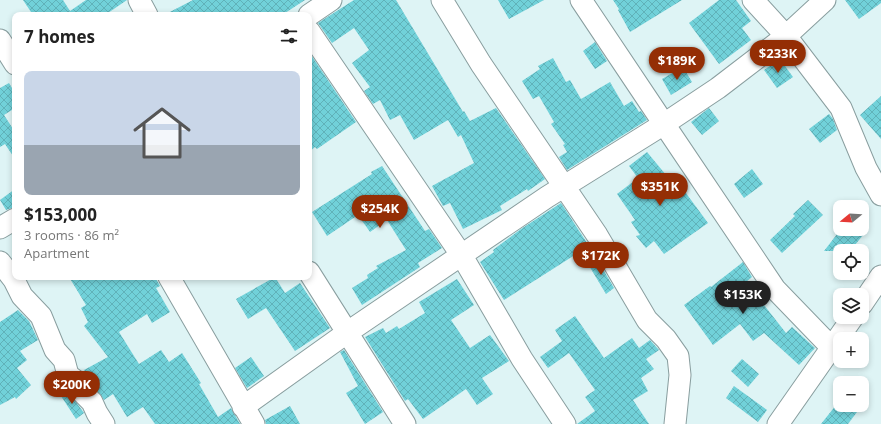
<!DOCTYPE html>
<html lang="en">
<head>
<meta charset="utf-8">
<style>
	body { margin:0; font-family:"Open Sans",sans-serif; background:#f6f6f6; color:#222; height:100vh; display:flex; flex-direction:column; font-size:15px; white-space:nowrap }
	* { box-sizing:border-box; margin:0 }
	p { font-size:13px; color:#767676 }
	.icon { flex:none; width:22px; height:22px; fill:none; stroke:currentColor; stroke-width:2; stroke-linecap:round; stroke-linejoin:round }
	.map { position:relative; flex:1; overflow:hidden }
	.side { position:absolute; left:12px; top:12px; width:300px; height:268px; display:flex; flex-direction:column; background:#fff; border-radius:8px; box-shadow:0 2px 6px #0003 }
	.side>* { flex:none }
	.needle { width:26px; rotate:252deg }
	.tools { position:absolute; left:833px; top:200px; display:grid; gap:8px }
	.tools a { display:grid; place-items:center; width:36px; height:36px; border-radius:8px; background:#fff; box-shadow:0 2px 6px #0003; font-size:20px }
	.price { position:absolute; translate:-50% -34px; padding:0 9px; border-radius:14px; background:#942e05; color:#fff; font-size:13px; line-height:26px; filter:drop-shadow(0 1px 2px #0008) }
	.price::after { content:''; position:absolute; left:50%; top:24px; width:12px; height:9px; margin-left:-6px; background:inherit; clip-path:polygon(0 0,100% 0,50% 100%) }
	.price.active { background:#222; color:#fff }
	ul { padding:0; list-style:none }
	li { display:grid; align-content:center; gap:8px; height:212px; padding:0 12px }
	li span { display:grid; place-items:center; height:124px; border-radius:8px; color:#555 }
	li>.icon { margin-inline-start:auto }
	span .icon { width:72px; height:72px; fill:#fffc; stroke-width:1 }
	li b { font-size:17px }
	h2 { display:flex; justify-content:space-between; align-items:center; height:48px; padding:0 12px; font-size:17px }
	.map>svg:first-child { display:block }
	.building { fill:url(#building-cross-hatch) }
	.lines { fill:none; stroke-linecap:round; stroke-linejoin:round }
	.minor-casing { stroke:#899e9f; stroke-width:23 }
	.minor { stroke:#fff; stroke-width:21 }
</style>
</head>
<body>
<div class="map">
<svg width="881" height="424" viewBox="0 0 881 424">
	<defs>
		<pattern id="building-cross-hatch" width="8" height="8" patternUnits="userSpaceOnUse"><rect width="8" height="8" fill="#71d1d9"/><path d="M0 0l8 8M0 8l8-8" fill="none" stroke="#60b2b9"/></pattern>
	</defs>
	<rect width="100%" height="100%" fill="#def4f5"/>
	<!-- building -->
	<path class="building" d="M23,0h40l7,11 16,-11h41l-22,15h-72z
		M193,0h112l-23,15h-118z
		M354,0h42l67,112 1,-1 6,10 26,-13 49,71 -17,12 -1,-2 -27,17 2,4 -39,19 -13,-26 -7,3 -11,-20 42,-23 -13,-28 -3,2 -10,-17 -34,20 -14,-25 -10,5 -10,-20 -7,4 -9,-13 6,-4 -18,-24 17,-13 -15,-22 -22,15 -14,-20z
		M498,0h46l-35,19z
		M613,0h69l-52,32 -12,-22 1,-1z
		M719,0h17l15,21 -9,7 9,12 -32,24 -30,-41z
		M845,0h36v3l-22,16z
		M595,42l12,19 -12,8 -12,-18z
		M309,52l47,70 -39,27 -2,-2 -6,5z
		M553,58l13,24 4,-2 11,19 29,-17 14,24 8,-5 7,11 2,-1 6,9 -80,50 -8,-13 8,-5 -4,-7 2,-1 -14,-20 3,-2 -15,-26 -6,3 -11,-18 18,-12 -2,-3z
		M780,59l13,18 -16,11 -13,-18z
		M683,67l9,15 -21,13 -9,-16z
		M9,83l6,10v15l-11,7 11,17v27l-10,-15 -5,3v-59z
		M881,96v43l-21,-24z
		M709,108l10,13 -17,14 -11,-13z
		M829,114l4,5 4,11 -17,13 -11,-14z
		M647,152l29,35 4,-2 28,38 -44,31 -10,-13 -8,7 -10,-12 4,-1 -9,-13 4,-2 -18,-26 21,-16 -9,-12z
		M382,166l43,65 4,-2 13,19 -24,15 2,4 -58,38 -10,-17 16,-10 -1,-3 11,-7 -2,-2 30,-16 -19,-30 -17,12 -12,-17 -31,21 -15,-24 60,-38 -1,-2z
		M752,169l11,15 -19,14 -10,-14z
		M15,189v18l-9,3 -6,-10z
		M808,200l15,15 -41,38 -12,-13 25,-24 -2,-2z
		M561,203l28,43 -85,54 -24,-38 14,-10 -1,-2 28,-21z
		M841,229h27l-18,22h-26z
		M597,259l17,29 -8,6 -18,-30z
		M743,262l9,15 -6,5 40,51 6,-6 23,21 -16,17 -35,-32 -11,8 -13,-17 -27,21 -29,-40 26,-19 1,1z
		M69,277h86l5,9 -4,2 14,24 -18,11 -5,-9 -28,18 20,32 22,-14 8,12 13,-9 19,30 -2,1 19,33 13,-9 9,16h-85l-12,-17 -16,10 -14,-23 -9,6 -4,-6 -7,-8 -9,-16 24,-13 -24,-31 4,-4 -7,-14 5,-3z
		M275,277l10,16 15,-10 30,45 -35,23 -29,-43 -18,11 -12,-20z
		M457,279l17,26 -23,15 19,28 20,-13 19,26 -27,17 11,16 -16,11 -11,-16 -43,30 -15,-20 -3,2 -40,-64 18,-9 3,5 11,-7 2,3 26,-16 -6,-11z
		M18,310l11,11 9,19 -18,11 7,9 -10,8 14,17 -15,14 -1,-2 -15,8v-83z
		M575,316l29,42 28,-20 7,10 11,-8 9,10 -13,9 8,10 -13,9 7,13 -15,9 16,24h-72l18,-13 -10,-14 10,-7 -26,-37 -21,15 -8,-11 22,-16 -7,-11z
		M344,350l39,62 -18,12 -19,-31 12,-7 -18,-34z
		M251,357l13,19 -17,12 -12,-20z
		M742,359l17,15 -11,13 -17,-16z
		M734,386l33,24 -9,12 -32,-24z
		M68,391l16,22 -8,6 -15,-23z
		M862,397l4,3 -18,24h-27l19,-24v5h22z
		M290,406l10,18h-34l-1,-4z"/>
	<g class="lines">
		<defs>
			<path id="minor" d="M139,0l8,15
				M442,0l39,64 116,171 50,85 19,19 12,17 2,19 -5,49
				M581,0l83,124 111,165 57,59
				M753,0l33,36 55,72 25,60 15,27
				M309,15l22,-15
				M309,31l153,225 60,103 43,65
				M0,40l15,24
				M0,228l15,-9
				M0,262l14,18 8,16 19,20 14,34 9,10 4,15 8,6 7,12 9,9 5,11 7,11
				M309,272l96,152
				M169,277l85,147
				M862,304l19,-28
				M243,407l105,-75 199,-135 117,-73 54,-36 68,-52 39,-36
				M778,424l75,-107"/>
		</defs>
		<!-- minor casing -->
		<use href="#minor" class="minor-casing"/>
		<!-- minor -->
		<use href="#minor" class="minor"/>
	</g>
</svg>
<div class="tools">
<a><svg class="needle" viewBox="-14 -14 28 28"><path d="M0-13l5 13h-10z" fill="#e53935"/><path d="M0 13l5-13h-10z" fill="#767676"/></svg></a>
<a><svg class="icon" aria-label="locate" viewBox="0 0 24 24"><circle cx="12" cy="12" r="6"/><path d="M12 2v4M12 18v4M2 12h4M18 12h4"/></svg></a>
<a><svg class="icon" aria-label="layers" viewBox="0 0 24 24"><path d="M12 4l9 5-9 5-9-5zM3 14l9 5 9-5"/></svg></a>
<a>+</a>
<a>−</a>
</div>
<b class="price" style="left:778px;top:74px">$233K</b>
<b class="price" style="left:677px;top:81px">$189K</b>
<b class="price" style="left:660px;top:207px">$351K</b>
<b class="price" style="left:380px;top:229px">$254K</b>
<b class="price" style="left:601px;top:276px">$172K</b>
<b class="price active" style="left:743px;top:315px">$153K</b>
<b class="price" style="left:72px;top:405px">$200K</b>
<section class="side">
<h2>7 homes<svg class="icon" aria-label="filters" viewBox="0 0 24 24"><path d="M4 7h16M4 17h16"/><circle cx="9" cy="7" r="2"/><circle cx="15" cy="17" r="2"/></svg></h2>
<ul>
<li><span style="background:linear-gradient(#c9d6e8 60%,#9aa5b1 0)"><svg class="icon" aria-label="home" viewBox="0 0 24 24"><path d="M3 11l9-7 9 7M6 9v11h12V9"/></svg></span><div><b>$153,000</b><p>3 rooms · 86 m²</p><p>Apartment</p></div></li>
</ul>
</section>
</div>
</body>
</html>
